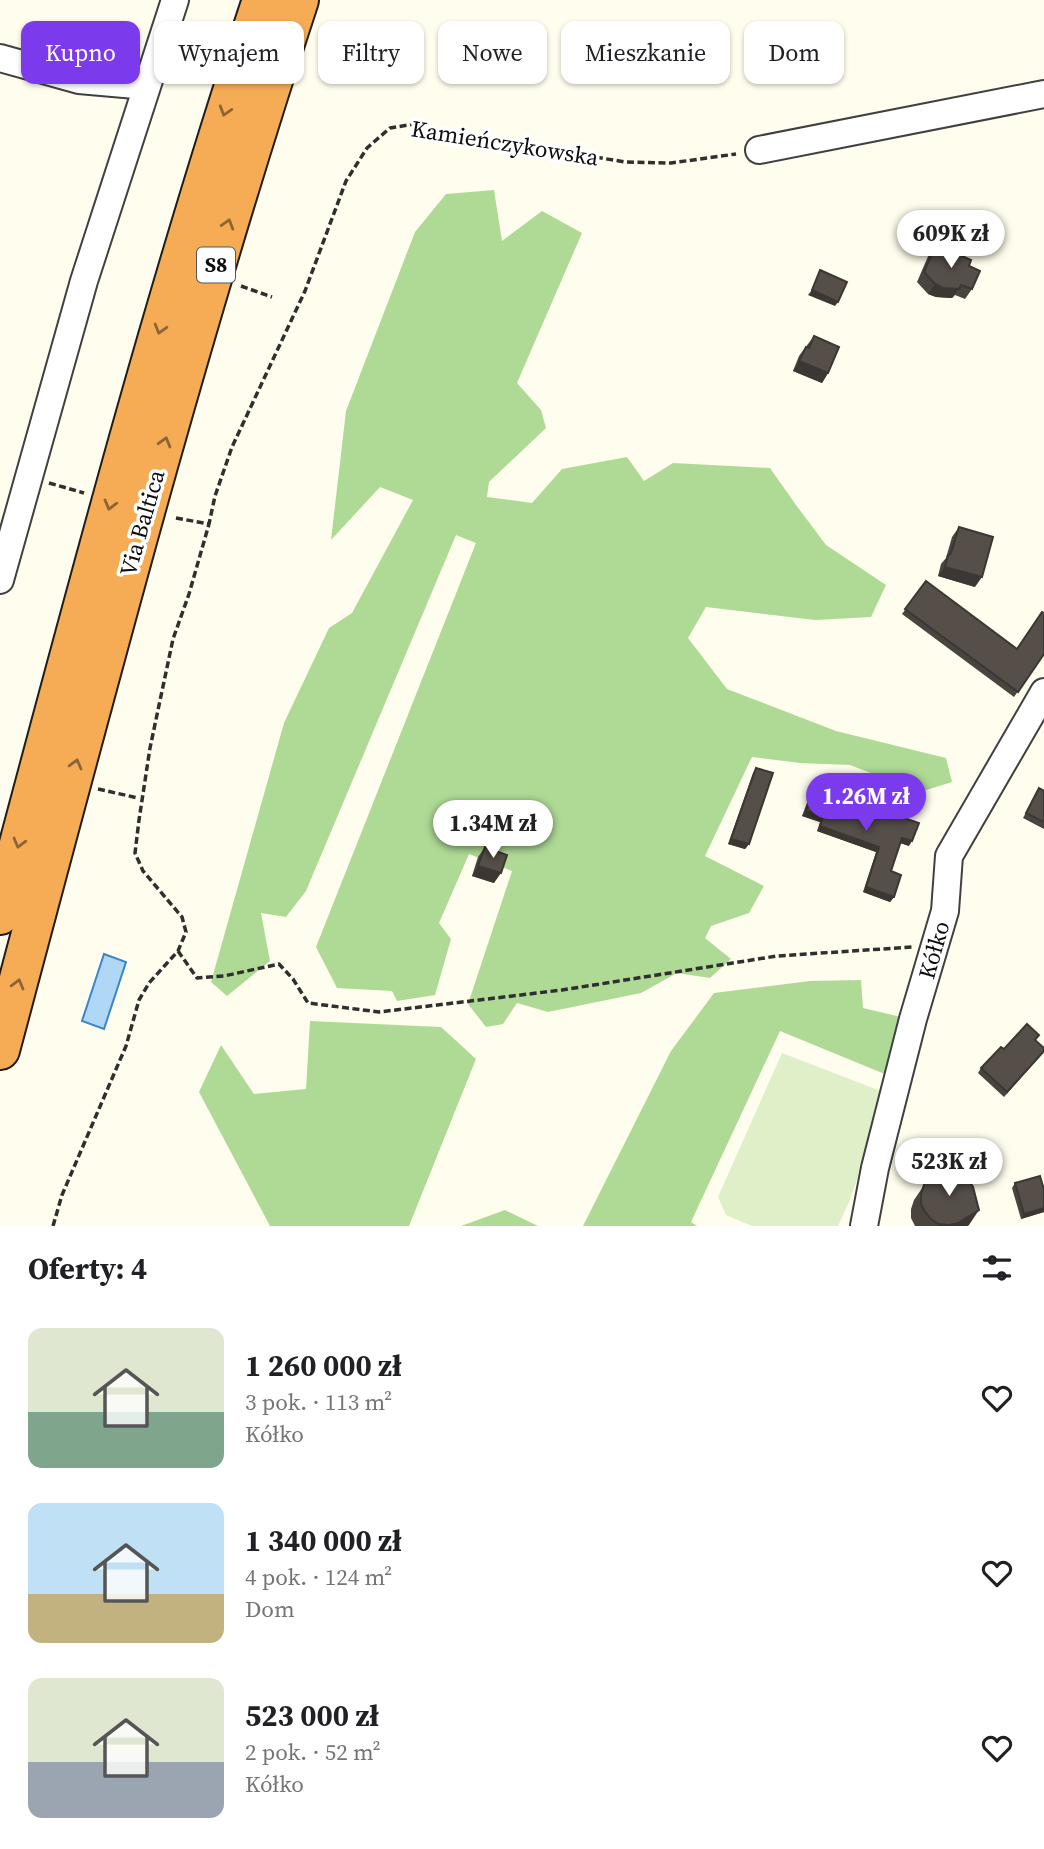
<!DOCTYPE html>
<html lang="pl">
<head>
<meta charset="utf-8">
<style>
	body { margin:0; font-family:"Source Serif 4",serif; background:#f2f2f2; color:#202124; height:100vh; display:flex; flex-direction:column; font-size:26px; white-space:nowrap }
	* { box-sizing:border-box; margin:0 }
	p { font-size:23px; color:#757577 }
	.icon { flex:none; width:38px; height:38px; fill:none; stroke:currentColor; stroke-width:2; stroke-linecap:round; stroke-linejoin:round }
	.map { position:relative; height:1226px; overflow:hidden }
	.side { display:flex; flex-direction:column; background:#fff; flex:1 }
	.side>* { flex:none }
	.top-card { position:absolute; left:21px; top:21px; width:1003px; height:63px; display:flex; gap:14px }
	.price { position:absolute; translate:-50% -60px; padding:0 16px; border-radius:24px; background:#fff; color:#222; font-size:23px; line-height:46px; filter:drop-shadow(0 2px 4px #0008) }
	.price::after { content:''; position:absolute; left:50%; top:42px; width:21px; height:16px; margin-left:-10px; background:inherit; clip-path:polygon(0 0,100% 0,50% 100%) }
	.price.current { background:#7c3aed; color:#fff }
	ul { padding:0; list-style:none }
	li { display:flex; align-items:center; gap:21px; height:175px; padding:0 28px }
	li span { display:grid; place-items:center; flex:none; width:196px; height:140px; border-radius:14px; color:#555 }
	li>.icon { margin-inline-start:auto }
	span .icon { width:84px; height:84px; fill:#fffc; stroke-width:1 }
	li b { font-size:30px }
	h2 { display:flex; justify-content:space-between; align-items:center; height:84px; padding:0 28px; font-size:30px }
	.tag { padding:0 24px; border-radius:14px; background:#fff; box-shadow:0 2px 5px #0004; font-size:24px; line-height:63px }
	.tag.current { background:#7c3aed; color:#fff }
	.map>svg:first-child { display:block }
	.forest { fill:#afda96 }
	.pitch { fill:#dff0c8 }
	.water { fill:#b1d7f6; stroke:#3885ce; stroke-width:2 }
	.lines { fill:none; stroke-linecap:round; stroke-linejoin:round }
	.minor-casing { stroke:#404040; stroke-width:30 }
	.highway-casing { stroke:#1e1e1e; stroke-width:42 }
	.path { stroke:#2f2f2f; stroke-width:3.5; stroke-dasharray:7 3.5; stroke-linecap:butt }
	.minor { stroke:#fff; stroke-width:26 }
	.highway { stroke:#f5ac55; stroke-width:38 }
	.wall { fill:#4a443f }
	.shaded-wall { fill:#3c3733 }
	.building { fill:#564f49; stroke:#3c3733; stroke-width:2 }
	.oneway { stroke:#8d6435 }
	.labels { text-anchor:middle; stroke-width:7; stroke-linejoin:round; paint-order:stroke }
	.shield { fill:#fff; stroke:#565656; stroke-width:2 }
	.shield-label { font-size:21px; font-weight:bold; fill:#0d0d0d }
	.street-label { font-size:23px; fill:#0d0d0d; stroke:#fff }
</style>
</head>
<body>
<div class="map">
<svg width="1044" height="1226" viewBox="0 0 1044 1226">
	<rect width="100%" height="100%" fill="#fffded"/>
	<!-- forest -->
	<path class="forest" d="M494,190l8,51 40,-30 40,22 -65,150 24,27 5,18 -57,54 -2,15 45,6 30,-34 65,-12 17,24 29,-18 97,5 26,37 30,40 60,40 -15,32 -56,3 -109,-13 -18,31 39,51 109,42 110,27 6,24 -32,10 -70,-27 -50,-2 -48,-6 -47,99 59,30 -15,27 -38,13 -6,12 26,21 -21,19 -33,-5 -36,20 -93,19 -31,-9 -14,21 -17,3 -18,-23 44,-133 -43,-17 -30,69 12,16 -16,56 -38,6 -5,-10 -55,-3 -21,-41 160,-404 -20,-8 -150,356 -20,26 -25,-4 9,48 -43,35 -16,-14 73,-259 45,-95 23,-15 61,-113 -33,-13 -49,53 15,-129 69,-179 31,-38z
		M861,980l2,28 38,9 -9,60 -112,-46 -89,191 6,4h-114l88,-175 43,-58 96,-12z
		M310,1021l131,6 35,32 -67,167h-139l-71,-134 22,-47 33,49 52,-5z
		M505,1210l33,16h-77z"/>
	<!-- pitch -->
	<path class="pitch" d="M782,1053l104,40 -36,107 -12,26h-86l-26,-11 -8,-18z"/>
	<!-- water -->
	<path class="water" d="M104,954l22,8 -22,67 -22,-8z"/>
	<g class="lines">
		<defs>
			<path id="minor" d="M0,58l79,22 68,6
				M759,150l285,-56
				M0,580l84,-299 91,-281
				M864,1226l11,-58 38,-149 32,-108 4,-55 95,-164"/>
			<path id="highway" d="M0,915c82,-307 162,-614 262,-915
				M0,1050c94,-352 185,-704 299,-1050"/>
		</defs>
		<!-- minor casing -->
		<use href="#minor" class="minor-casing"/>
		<!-- highway casing -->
		<use href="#highway" class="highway-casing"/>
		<!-- path -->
		<path class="path" d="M241,286l31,11
			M49,483l35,10
			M176,518l33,6 6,-28 17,-49 73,-156 41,-110 21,-33 23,-20 24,-4 56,12 155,26 46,1 65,-9
			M98,789l40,9
			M178,951l19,27 27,-2 55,-12 14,15 15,24 71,9 183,-22 215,-34 135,-9
			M53,1226l9,-31 64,-149 13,-46 10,-17 29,-32 8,-19 -4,-15 -39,-46 -8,-18 4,-33 11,-72 23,-109 16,-45 20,-70"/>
		<!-- minor -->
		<use href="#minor" class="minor"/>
		<!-- highway -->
		<use href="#highway" class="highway"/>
	</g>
	<!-- wall -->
	<path class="wall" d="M936,244l33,22 3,23 -7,10 -10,-4 -3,3 -16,-1 -8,-3 -11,-12 12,-28z
		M814,336l14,37 -6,10 -29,-12 6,-15z
		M959,527l16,60 -37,-11 3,-12 5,-6 6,-21z
		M926,581l91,68 27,5 -30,43 -112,-83z
		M756,768l-7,76 -4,5 -17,-5 25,-71z
		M814,787l95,59 -9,-3 -9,28 3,26 -4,5 -27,-10 13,-40 -59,-21 3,-9 -18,-6 9,-24z
		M1039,788l5,3v38l-21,-11z
		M485,847l9,36 -22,-7 6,-19z
		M1035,1041l9,11 -40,45 -26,-24 3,-5 23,-19z
		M929,1178l40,47 -2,1h-52l-4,-8v-9l3,-9z
		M1015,1183l29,7v22l-23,7 -9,-31z"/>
	<!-- shaded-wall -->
	<path class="shaded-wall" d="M935,284l24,5 -7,9 -16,-1 -8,-3z
		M812,290l26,12 -3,4 -27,-11z
		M799,361l29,12 -6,10 -29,-12z
		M945,567l37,10 -7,10 -37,-11z
		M806,811l17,6 -3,5 -18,-6z
		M820,826l59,21 -3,5 -59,-21z
		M902,838l10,3 -3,5 -11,-4z
		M731,839l18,5 -4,5 -17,-5z
		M478,866l23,7 -7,10 -22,-7z
		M866,887l28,10 -4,5 -27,-10z
		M1044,1208v4l-23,7 3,-5z
		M979,1210l-10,15 -2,1h-29l1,-2z"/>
	<!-- building -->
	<path class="building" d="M936,244l35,16 -2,6 11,5 -8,18 -11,-4 -2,4 -16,-1 -8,-4 -11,-12z
		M820,270l27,12 -9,20 -26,-12z
		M814,336l25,11 -11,26 -29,-12 7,-14 3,1z
		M959,527l34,10 -11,40 -37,-10 3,-12 3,-2z
		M926,581l91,68 25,-37 2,1v41l-26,38 -113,-83z
		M756,768l17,5 -24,71 -18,-5z
		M814,787l105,36 -7,18 -10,-3 -11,33 10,4 -7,22 -28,-10 13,-40 -59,-21 3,-9 -17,-6z
		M1039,788l5,3v31l-18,-9z
		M485,847l22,8 -6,18 -23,-7z
		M1027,1024l12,11 -4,5 9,8v3l-37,41 -26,-24 20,-21 3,2z
		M945,1171h8l15,8 5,8 6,23 -21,13 -9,2 -10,-1 -8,-5 -6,-7 -4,-8v-10l3,-9 5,-7 7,-5z
		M1040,1176l4,14v18l-20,6 -9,-31z"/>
	<!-- one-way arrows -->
	<defs><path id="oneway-chevron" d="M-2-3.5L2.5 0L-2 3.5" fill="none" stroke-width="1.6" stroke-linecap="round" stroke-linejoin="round" transform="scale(1.75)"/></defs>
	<g class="oneway">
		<use href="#oneway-chevron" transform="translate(225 111) rotate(107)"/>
		<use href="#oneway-chevron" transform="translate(228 224) rotate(-73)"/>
		<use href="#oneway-chevron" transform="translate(160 329) rotate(106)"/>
		<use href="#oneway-chevron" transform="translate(165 442) rotate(-74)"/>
		<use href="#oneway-chevron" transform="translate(110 505) rotate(105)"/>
		<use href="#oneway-chevron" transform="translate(76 764) rotate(-75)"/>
		<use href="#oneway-chevron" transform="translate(19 843) rotate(105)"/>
		<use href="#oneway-chevron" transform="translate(18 984) rotate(-75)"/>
	</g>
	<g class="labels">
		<!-- shield labels -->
		<rect class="shield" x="197" y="247.5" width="38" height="35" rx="5"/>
		<g class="shield-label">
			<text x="216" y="272">S8</text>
		</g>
		<!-- street labels -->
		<g class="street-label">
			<text transform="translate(505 143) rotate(9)" y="8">Kamieńczykowska</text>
			<text transform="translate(142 523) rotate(-74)" y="8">Via Baltica</text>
			<text transform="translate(934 950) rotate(-74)" y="8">Kółko</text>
		</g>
	</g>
</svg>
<b class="price" style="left:951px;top:270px">609K zł</b>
<b class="price current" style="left:866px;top:833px">1.26M zł</b>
<b class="price" style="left:493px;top:860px">1.34M zł</b>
<b class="price" style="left:949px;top:1198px">523K zł</b>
<div class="top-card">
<a class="tag current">Kupno</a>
<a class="tag">Wynajem</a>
<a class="tag">Filtry</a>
<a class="tag">Nowe</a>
<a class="tag">Mieszkanie</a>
<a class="tag">Dom</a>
</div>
</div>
<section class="side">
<h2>Oferty: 4<svg class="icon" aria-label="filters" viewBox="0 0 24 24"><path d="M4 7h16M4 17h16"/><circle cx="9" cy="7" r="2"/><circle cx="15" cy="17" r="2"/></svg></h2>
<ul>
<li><span style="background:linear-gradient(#dfe7d0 60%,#7fa58c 0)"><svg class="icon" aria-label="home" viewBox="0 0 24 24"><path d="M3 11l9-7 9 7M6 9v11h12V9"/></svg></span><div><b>1 260 000 zł</b><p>3 pok. · 113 m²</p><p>Kółko</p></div><svg class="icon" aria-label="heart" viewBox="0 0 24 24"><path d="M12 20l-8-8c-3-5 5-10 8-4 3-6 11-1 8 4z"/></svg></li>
<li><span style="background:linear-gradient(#bfe0f5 65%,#c2b280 0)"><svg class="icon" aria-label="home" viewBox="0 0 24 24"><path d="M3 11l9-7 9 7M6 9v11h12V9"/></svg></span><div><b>1 340 000 zł</b><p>4 pok. · 124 m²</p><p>Dom</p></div><svg class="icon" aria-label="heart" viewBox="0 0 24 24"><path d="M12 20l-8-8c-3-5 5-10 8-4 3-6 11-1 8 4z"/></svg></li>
<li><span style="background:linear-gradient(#dfe7d0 60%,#9aa5b1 0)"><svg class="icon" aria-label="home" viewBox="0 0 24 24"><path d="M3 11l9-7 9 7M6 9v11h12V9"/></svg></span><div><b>523 000 zł</b><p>2 pok. · 52 m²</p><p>Kółko</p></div><svg class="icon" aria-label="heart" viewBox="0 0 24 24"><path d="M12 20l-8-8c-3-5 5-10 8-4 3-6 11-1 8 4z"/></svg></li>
</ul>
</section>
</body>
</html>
